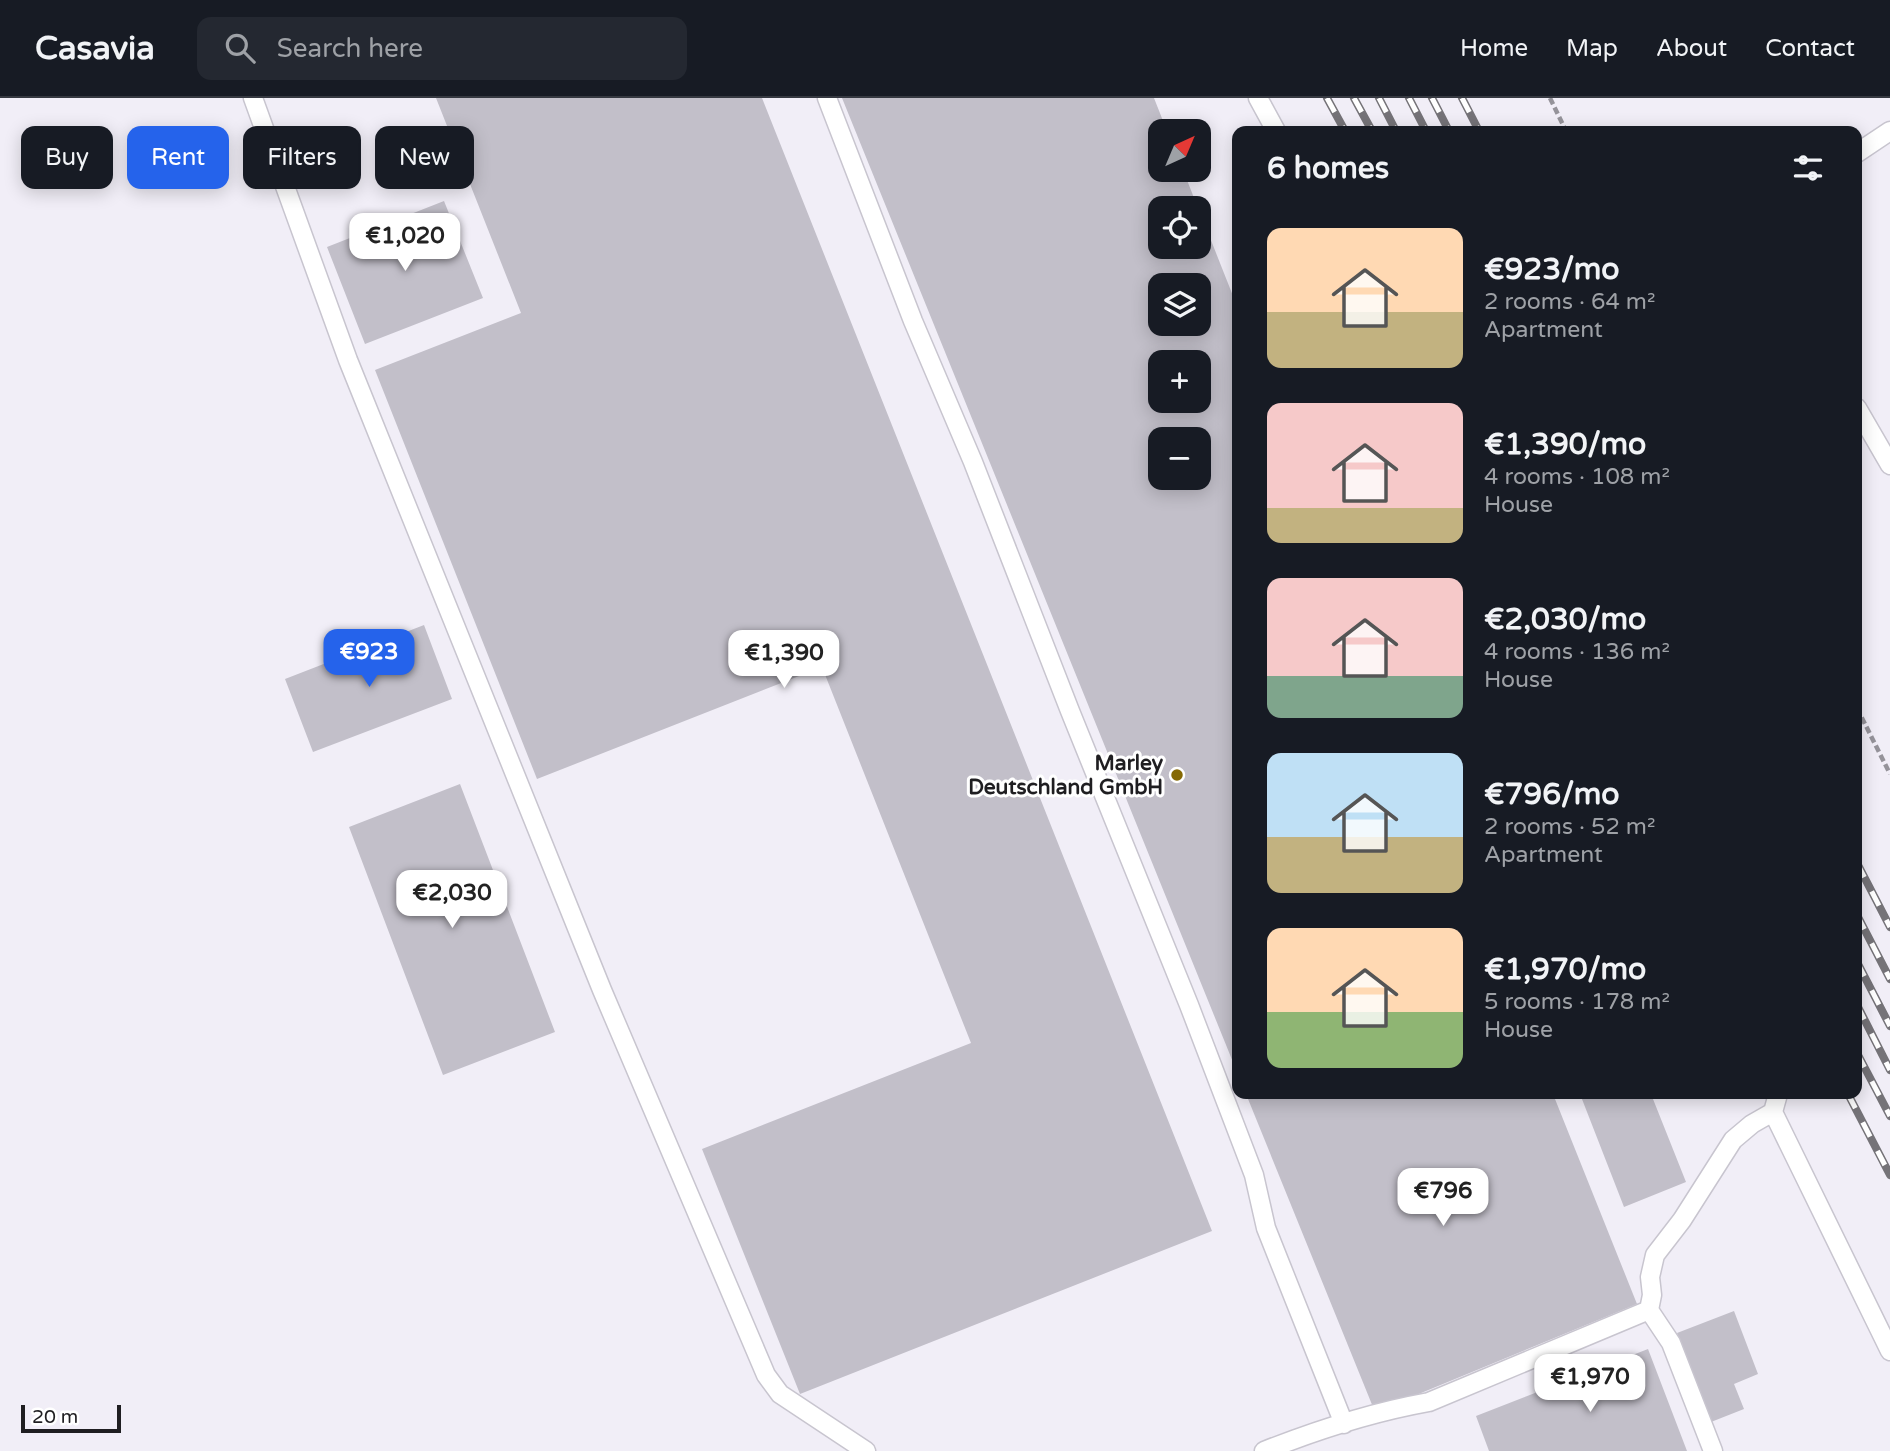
<!DOCTYPE html>
<html lang="en">
<head>
<meta charset="utf-8">
<style>
	body { margin:0; font-family:"Varela Round",sans-serif; background:#242831; color:#f1f3f6; height:100vh; display:flex; flex-direction:column; font-size:26px; white-space:nowrap }
	* { box-sizing:border-box; margin:0 }
	p { font-size:23px; color:#9ea1a6 }
	.icon { flex:none; width:38px; height:38px; fill:none; stroke:currentColor; stroke-width:2; stroke-linecap:round; stroke-linejoin:round }
	.map { position:relative; flex:1; overflow:hidden }
	.details { position:absolute; left:1232px; top:28px; width:630px; height:973px; display:flex; flex-direction:column; background:#171b24; border-radius:14px; box-shadow:0 4px 18px #0003 }
	.details>* { flex:none }
	.top-card { position:absolute; left:21px; top:28px; width:665px; height:63px; display:flex; gap:14px }
	.needle { width:46px; rotate:44deg }
	.controls { position:absolute; left:1148px; top:21px; display:grid; gap:14px }
	.controls a { display:grid; place-items:center; width:63px; height:63px; border-radius:14px; background:#171b24; box-shadow:0 4px 18px #0003; font-size:35px }
	.scale { position:absolute; left:21px; bottom:18px; width:100px; box-sizing:border-box; padding-left:7px; border:4px solid #1f1e21; border-top:0; font-size:19px; line-height:24px; white-space:nowrap; color:#1f1e21; -webkit-text-stroke:5px #fff; paint-order:stroke }
	.price { position:absolute; translate:-50% -60px; padding:0 16px; border-radius:14px; background:#fff; color:#222; font-size:23px; line-height:46px; filter:drop-shadow(0 2px 4px #0008) }
	.price::after { content:''; position:absolute; left:50%; top:42px; width:21px; height:16px; margin-left:-10px; background:inherit; clip-path:polygon(0 0,100% 0,50% 100%) }
	.price.selected { background:#2563eb; color:#fff }
	ul { padding:0; list-style:none }
	li { display:flex; align-items:center; gap:21px; height:175px; padding:0 35px }
	li span { display:grid; place-items:center; flex:none; width:196px; height:140px; border-radius:14px; color:#555 }
	li>.icon { margin-inline-start:auto }
	span .icon { width:84px; height:84px; fill:#fffc; stroke-width:1 }
	li b { font-size:30px }
	h2 { display:flex; justify-content:space-between; align-items:center; height:84px; padding:0 35px; font-size:30px }
	.pill { padding:0 24px; border-radius:14px; background:#171b24; box-shadow:0 4px 18px #0003; font-size:24px; line-height:63px }
	.pill.selected { background:#2563eb; color:#fff }
	header { display:flex; align-items:center; gap:42px; box-sizing:border-box; height:98px; padding:0 35px; background:#171b24; border-bottom:2px solid #363941 }
	header strong { font-size:33px }
	nav { display:flex; gap:38px; margin-inline-start:auto; font-size:24px }
	.search { width:490px; height:63px; background:#242831; display:flex; align-items:center; gap:18px; box-sizing:border-box; padding:0 24px; border-radius:14px; color:#9ea1a6; font-size:26px }
	.map>svg:first-child { display:block }
	.building { fill:#c2bfc9; fill-rule:evenodd }
	.lines { fill:none; stroke-linecap:round; stroke-linejoin:round }
	.lane-casing { stroke:#c8c5cf; stroke-width:21 }
	.path { stroke:#95939a; stroke-width:4.5; stroke-dasharray:7 3.5; stroke-linecap:butt }
	.lane { stroke:#fff; stroke-width:18 }
	.rail-casing { stroke:#757378; stroke-width:8 }
	.rail { stroke:#fff; stroke-width:5; stroke-dasharray:16; stroke-linecap:butt }
	.poi-dot { fill:#856904; stroke:#fff; stroke-width:2.5 }
	.labels { text-anchor:middle; stroke-width:6; stroke-linejoin:round; paint-order:stroke }
	.poi-label { font-size:21px; font-weight:bold; fill:#1f1e21; stroke:#fff; text-anchor:end }
</style>
</head>
<body>
<header>
<strong>Casavia</strong>
<div class="search"><svg class="icon" aria-label="search" viewBox="0 0 24 24"><circle cx="10" cy="10" r="6"/><path d="M15 15l6 6"/></svg>Search here</div>
<nav><a>Home</a><a>Map</a><a>About</a><a>Contact</a></nav>
</header>
<div class="map">
<svg width="1890" height="1353" viewBox="0 0 1890 1353">
	<rect width="100%" height="100%" fill="#f1eef7"/>
	<!-- building -->
	<path class="building" d="M436,0h326l450,1133 -412,163 -98,-245 269,-106 -149,-376 -285,112 -162,-409 146,-57z
		M842,0h312l13,33h-7v39h23l15,38h-38v39h39v-37l38,96v766zM1160,187h39v39h-39zM1160,264h39v39h-39zM1160,341h39v39h-39z
		M444,103l39,97 -118,46 -38,-97z
		M424,527l28,74 -139,53 -28,-73z
		M460,686l95,248 -112,43 -94,-248z
		M1246,996h307l84,210 -262,108z
		M1580,996h71l35,88 -62,25z
		M1734,1213l24,63 -24,10 10,25 -33,13 -34,-89z
		M1648,1251l39,102h-198l-13,-35z"/>
	<g class="lines">
		<defs>
			<path id="lane" d="M253,0l95,262 254,630 164,385 14,19 86,57
				M827,0l86,223 60,141 97,249 119,294 65,170 12,53 78,196
				M1258,0l18,33
				M1857,55l33,-22
				M1857,310l33,57
				M1773,1014l117,239
				M1649,1212l22,33 42,108
				M1264,1353c53,-21 109,-39 165,-49l220,-92 3,-15 -2,-18 5,-22 27,-35 51,-80 19,-16 21,-12 5,-18"/>
		</defs>
		<!-- lane casing -->
		<use href="#lane" class="lane-casing"/>
		<!-- path -->
		<path class="path" d="M1550,0l16,33
			M1857,610l33,66"/>
		<!-- lane -->
		<use href="#lane" class="lane"/>
		<defs>
			<path id="rail" d="M1327,0l18,33
				M1354,0l18,33
				M1379,0l17,33
				M1409,0l17,33
				M1432,0l17,33
				M1462,0l17,33
				M1857,765l33,64
				M1857,817l33,64
				M1857,864l33,64
				M1857,907l33,65
				M1857,955l33,63
				M1848,996l42,81"/>
		</defs>
		<!-- rail casing -->
		<use href="#rail" class="rail-casing"/>
		<!-- rail -->
		<use href="#rail" class="rail"/>
	</g>
	<!-- markers -->
	<circle class="poi-dot" cx="1177" cy="677" r="7"/>
	<g class="labels">
		<!-- poi labels -->
		<g class="poi-label">
			<text x="1163" y="672">Marley<tspan x="1163" dy="24">Deutschland GmbH</tspan></text>
		</g>
	</g>
</svg>
<div class="controls">
<a><svg class="needle" viewBox="-14 -14 28 28"><path d="M0-13l5 13h-10z" fill="#e53935"/><path d="M0 13l5-13h-10z" fill="#9ea1a6"/></svg></a>
<a><svg class="icon" aria-label="locate" viewBox="0 0 24 24"><circle cx="12" cy="12" r="6"/><path d="M12 2v4M12 18v4M2 12h4M18 12h4"/></svg></a>
<a><svg class="icon" aria-label="layers" viewBox="0 0 24 24"><path d="M12 4l9 5-9 5-9-5zM3 14l9 5 9-5"/></svg></a>
<a>+</a>
<a>−</a>
</div>
<div class="scale">20 m</div>
<b class="price" style="left:405px;top:175px">€1,020</b>
<b class="price selected" style="left:369px;top:591px">€923</b>
<b class="price" style="left:784px;top:592px">€1,390</b>
<b class="price" style="left:452px;top:832px">€2,030</b>
<b class="price" style="left:1443px;top:1130px">€796</b>
<b class="price" style="left:1590px;top:1316px">€1,970</b>
<div class="top-card">
<a class="pill">Buy</a>
<a class="pill selected">Rent</a>
<a class="pill">Filters</a>
<a class="pill">New</a>
</div>
<section class="details">
<h2>6 homes<svg class="icon" aria-label="filters" viewBox="0 0 24 24"><path d="M4 7h16M4 17h16"/><circle cx="9" cy="7" r="2"/><circle cx="15" cy="17" r="2"/></svg></h2>
<ul>
<li><span style="background:linear-gradient(#ffd9b3 60%,#c2b280 0)"><svg class="icon" aria-label="home" viewBox="0 0 24 24"><path d="M3 11l9-7 9 7M6 9v11h12V9"/></svg></span><div><b>€923/mo</b><p>2 rooms · 64 m²</p><p>Apartment</p></div></li>
<li><span style="background:linear-gradient(#f6c9c9 75%,#c2b280 0)"><svg class="icon" aria-label="home" viewBox="0 0 24 24"><path d="M3 11l9-7 9 7M6 9v11h12V9"/></svg></span><div><b>€1,390/mo</b><p>4 rooms · 108 m²</p><p>House</p></div></li>
<li><span style="background:linear-gradient(#f6c9c9 70%,#7fa58c 0)"><svg class="icon" aria-label="home" viewBox="0 0 24 24"><path d="M3 11l9-7 9 7M6 9v11h12V9"/></svg></span><div><b>€2,030/mo</b><p>4 rooms · 136 m²</p><p>House</p></div></li>
<li><span style="background:linear-gradient(#bfe0f5 60%,#c2b280 0)"><svg class="icon" aria-label="home" viewBox="0 0 24 24"><path d="M3 11l9-7 9 7M6 9v11h12V9"/></svg></span><div><b>€796/mo</b><p>2 rooms · 52 m²</p><p>Apartment</p></div></li>
<li><span style="background:linear-gradient(#ffd9b3 60%,#8fb573 0)"><svg class="icon" aria-label="home" viewBox="0 0 24 24"><path d="M3 11l9-7 9 7M6 9v11h12V9"/></svg></span><div><b>€1,970/mo</b><p>5 rooms · 178 m²</p><p>House</p></div></li>
</ul>
</section>
</div>
</body>
</html>
